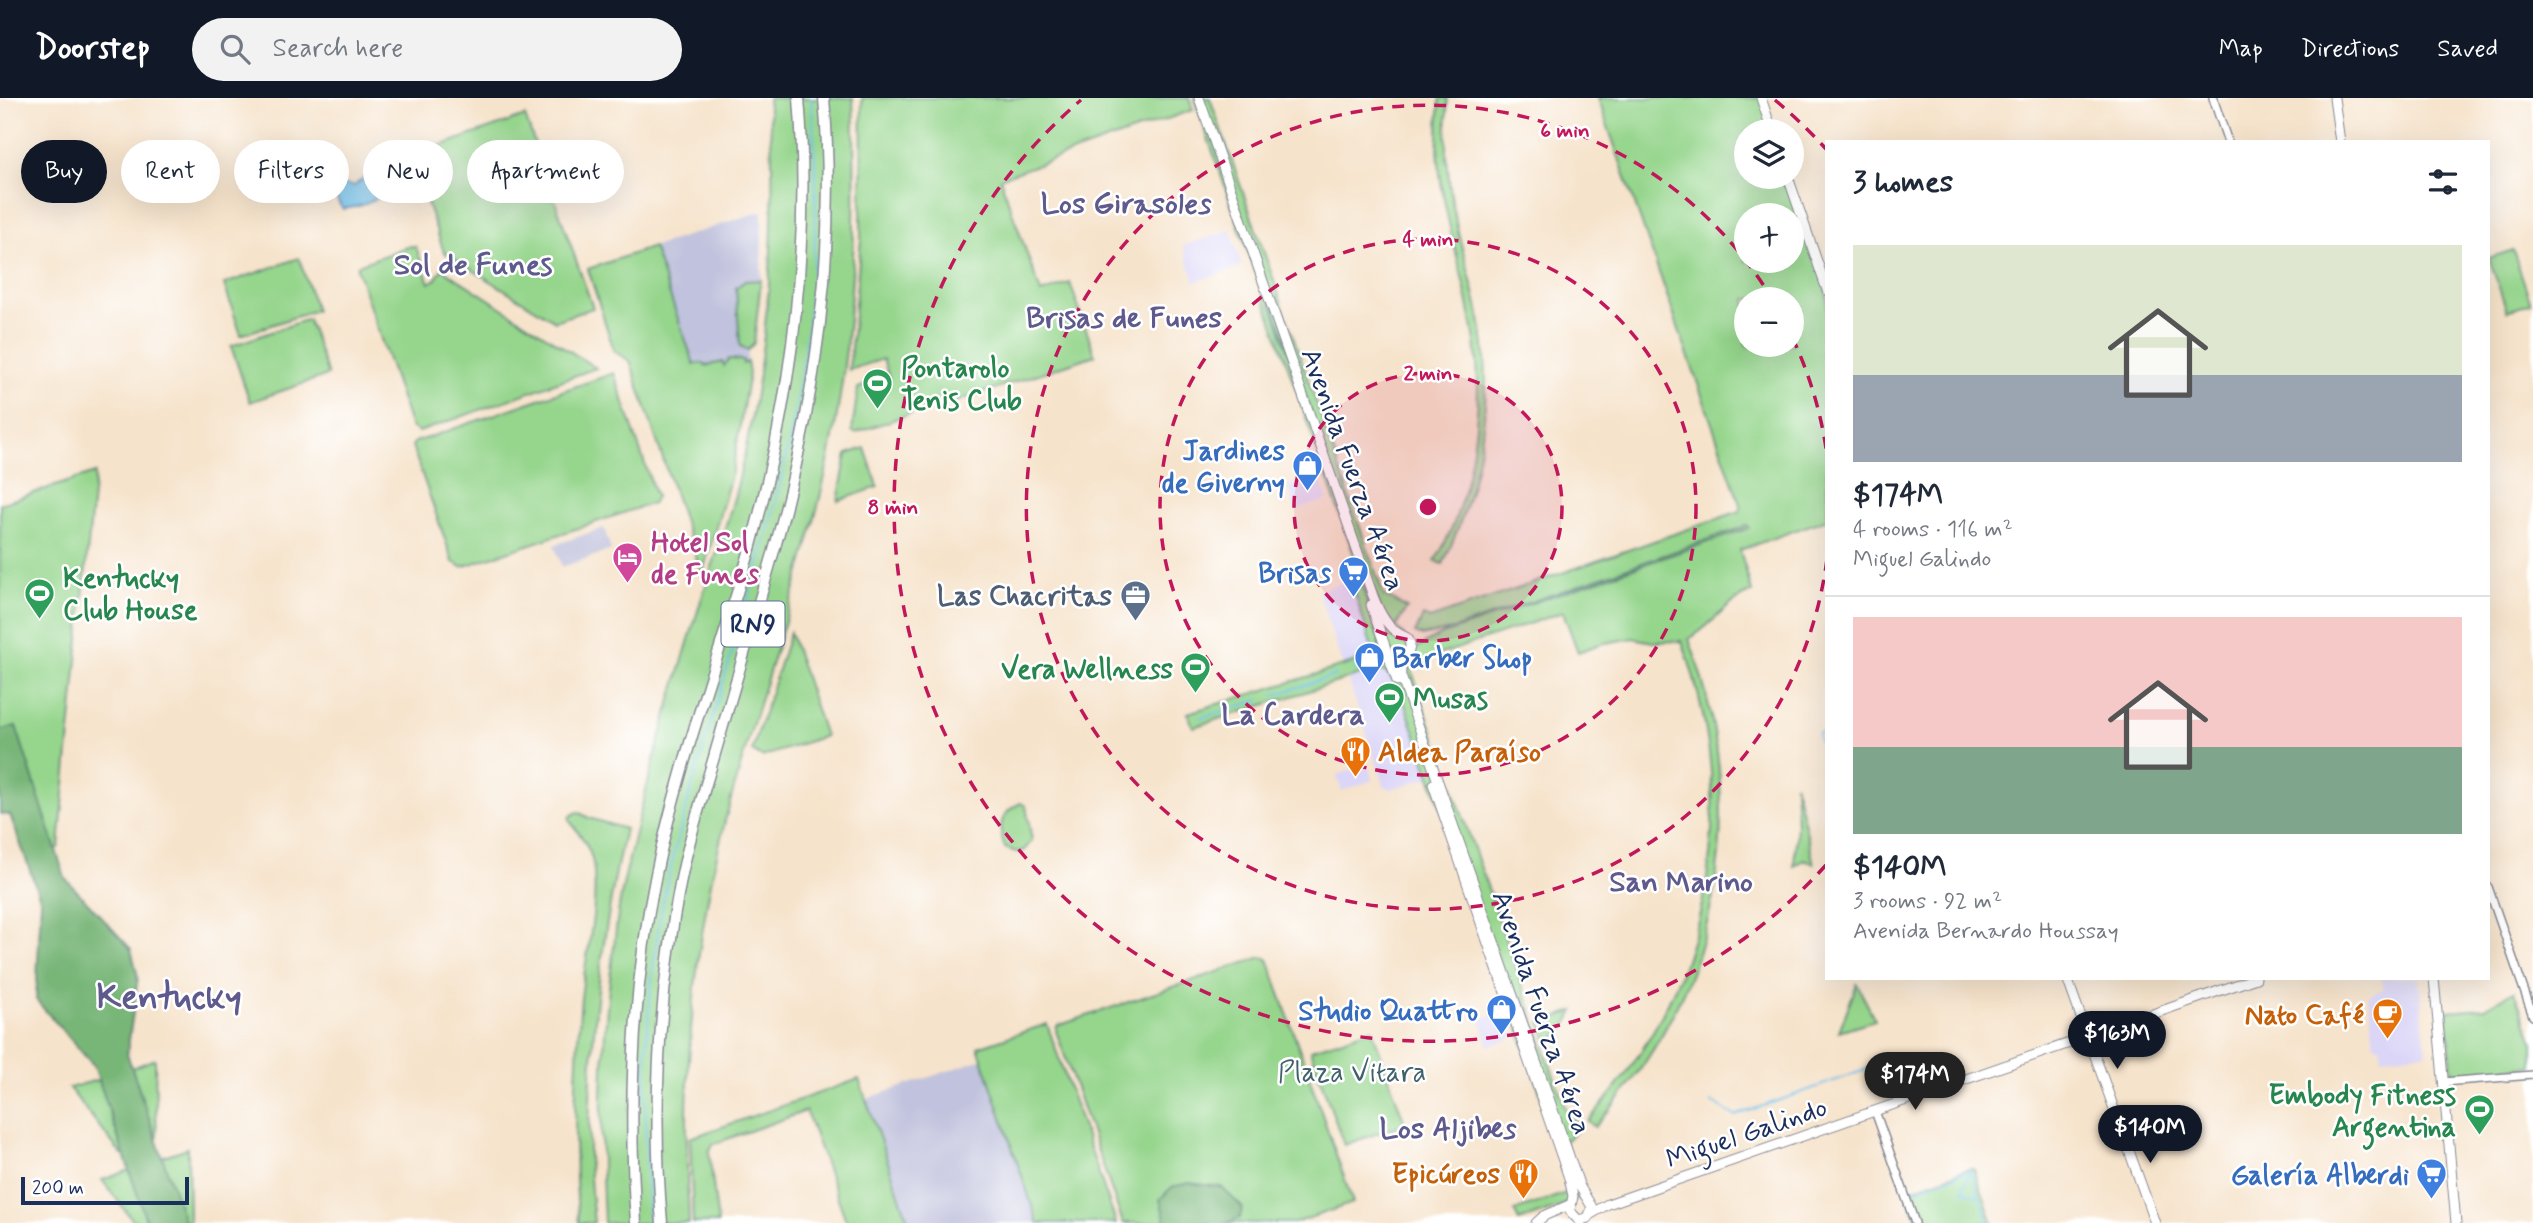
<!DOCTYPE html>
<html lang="en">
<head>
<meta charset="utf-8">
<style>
	body { margin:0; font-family:Mynerve,sans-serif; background:#f2f2f3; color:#1f2937; height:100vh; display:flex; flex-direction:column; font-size:26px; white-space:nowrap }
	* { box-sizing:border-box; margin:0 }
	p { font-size:23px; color:#747a83 }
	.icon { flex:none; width:38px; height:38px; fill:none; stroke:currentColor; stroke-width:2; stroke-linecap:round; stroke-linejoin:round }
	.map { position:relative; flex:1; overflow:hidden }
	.details { position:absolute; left:1825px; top:42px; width:665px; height:840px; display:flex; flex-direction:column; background:#fff; border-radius:0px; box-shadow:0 7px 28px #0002 }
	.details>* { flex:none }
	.banner { position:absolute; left:21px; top:42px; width:665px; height:63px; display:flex; gap:14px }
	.controls { position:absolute; left:1734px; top:21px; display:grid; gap:14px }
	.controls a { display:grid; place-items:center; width:70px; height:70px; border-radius:50%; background:#fff; box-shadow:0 7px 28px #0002; font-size:35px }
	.scale { position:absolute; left:21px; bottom:18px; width:168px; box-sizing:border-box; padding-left:7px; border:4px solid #1b2f5e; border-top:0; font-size:19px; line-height:24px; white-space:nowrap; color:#1b2f5e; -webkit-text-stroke:5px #fff; paint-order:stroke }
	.price { position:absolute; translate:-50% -60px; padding:0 16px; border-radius:24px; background:#111827; color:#fff; font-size:23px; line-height:46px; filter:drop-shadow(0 2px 4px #0008) }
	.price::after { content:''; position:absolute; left:50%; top:42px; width:21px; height:16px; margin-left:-10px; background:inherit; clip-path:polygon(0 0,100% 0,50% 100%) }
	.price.selected { background:#222; color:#fff }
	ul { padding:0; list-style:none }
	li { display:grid; align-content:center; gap:14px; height:371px; padding:0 28px }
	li+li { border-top:2px solid #e0e1e3 }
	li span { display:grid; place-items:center; height:217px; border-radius:0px; color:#555 }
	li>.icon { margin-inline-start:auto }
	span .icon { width:126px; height:126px; fill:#fffc; stroke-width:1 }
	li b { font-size:30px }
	h2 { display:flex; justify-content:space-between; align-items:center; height:84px; padding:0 28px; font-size:30px }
	.pill { padding:0 24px; border-radius:32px; background:#fff; box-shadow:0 7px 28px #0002; font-size:24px; line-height:63px }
	.pill.selected { background:#111827; color:#fff }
	header { display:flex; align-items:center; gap:42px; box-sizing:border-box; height:98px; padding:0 35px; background:#111827; color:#fff }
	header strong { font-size:33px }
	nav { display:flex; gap:38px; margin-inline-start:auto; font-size:24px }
	.search { width:490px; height:63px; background:#f2f2f3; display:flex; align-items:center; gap:18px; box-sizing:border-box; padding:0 24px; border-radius:38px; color:#747a83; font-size:26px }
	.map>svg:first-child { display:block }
	.built { fill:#dbd6f7 }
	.industrial { fill:#c1c2dd }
	.green { fill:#95d58c; stroke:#588275; stroke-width:2; fill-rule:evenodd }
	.forest { fill:#78b678; stroke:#4a726b; stroke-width:2 }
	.water { fill:#6ebfe9; stroke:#4477a4; stroke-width:2 }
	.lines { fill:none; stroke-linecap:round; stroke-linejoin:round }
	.stream { stroke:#6ebfe9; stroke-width:2 }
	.minor-casing { stroke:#888994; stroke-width:10 }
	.major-casing { stroke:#888994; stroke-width:11 }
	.highway-casing { stroke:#888994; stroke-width:13 }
	.minor { stroke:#fff; stroke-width:7 }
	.major { stroke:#fff; stroke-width:9 }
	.highway { stroke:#fff; stroke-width:10 }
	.ring { fill:none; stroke:#c2185b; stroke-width:3.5; stroke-dasharray:12 9 }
	.labels { text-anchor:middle; stroke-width:5; stroke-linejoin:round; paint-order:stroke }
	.shield { fill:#fff; stroke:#5f6d8e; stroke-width:2 }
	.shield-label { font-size:26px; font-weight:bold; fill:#1b2f5e }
	.leisure-label { font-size:28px; font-weight:bold; fill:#27864d; stroke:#fff; text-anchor:start }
	.shop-label { font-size:28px; font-weight:bold; fill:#366cbe; stroke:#fff; text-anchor:end }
	.street-label { font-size:28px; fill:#1b2f5e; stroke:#fff }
	.hotel-label { font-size:28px; font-weight:bold; fill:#b23c85; stroke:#fff; text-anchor:start }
	.service-label { font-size:28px; font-weight:bold; fill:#4e5e75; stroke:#fff; text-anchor:end }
	.food-label { font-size:28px; font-weight:bold; fill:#c56008; stroke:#fff; text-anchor:end }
	.park-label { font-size:28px; fill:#40616c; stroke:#fff }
	.neighbourhood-label { font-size:30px; font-weight:bold; fill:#5e5a8d; stroke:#fff }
	.district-label { font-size:35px; font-weight:bold; fill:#5e5a8d; stroke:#fff }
	.centre { fill:#c2185b; stroke:#fff; stroke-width:3.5 }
	.ring-label { font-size:21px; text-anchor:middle; font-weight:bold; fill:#c2185b; stroke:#fff; stroke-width:5; stroke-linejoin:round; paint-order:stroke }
</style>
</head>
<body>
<header>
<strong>Doorstep</strong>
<div class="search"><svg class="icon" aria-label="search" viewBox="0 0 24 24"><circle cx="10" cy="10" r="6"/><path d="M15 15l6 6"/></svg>Search here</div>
<nav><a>Map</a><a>Directions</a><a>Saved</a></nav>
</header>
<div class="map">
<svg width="2533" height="1125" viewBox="0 0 2533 1125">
	<rect width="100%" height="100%" fill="#fff"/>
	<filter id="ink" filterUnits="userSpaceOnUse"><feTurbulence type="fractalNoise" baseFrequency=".0143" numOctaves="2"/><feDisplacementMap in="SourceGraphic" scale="14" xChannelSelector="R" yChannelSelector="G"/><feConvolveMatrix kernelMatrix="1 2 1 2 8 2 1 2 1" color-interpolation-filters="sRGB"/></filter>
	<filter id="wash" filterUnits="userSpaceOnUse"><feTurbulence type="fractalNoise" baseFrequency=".00686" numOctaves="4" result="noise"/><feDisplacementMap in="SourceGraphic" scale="28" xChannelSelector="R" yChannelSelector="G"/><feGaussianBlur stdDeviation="1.57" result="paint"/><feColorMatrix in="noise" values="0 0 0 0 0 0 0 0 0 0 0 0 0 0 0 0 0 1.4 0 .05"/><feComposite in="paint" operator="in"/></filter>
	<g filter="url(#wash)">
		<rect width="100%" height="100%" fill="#f6e3cb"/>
		<!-- built -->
		<path class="built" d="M1230,132l12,36 -47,16 -12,-36z
			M1319,378l8,24 -31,10 -8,-24z
			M1361,479l14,38 7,32 -9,10 -30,9 -25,-75z
			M1379,572l11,5 10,15 30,87 -39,12 -7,-3 -36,-107z
			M1368,667l5,15 -31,11 -6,-16z
			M2381,880h38l7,75 -45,4 -1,-12h-6l-6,-50 16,-6z
			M1504,913l9,27 -24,8 -9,-27z"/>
		<!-- industrial -->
		<path class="industrial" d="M762,113l-1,78 -7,54 -6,7 -1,12 2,11 -17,99 -79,-225z
			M604,430l7,22 -49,17 -8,-22z
			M982,961l56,164h-129l-43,-124z"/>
		<!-- green -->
		<path class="green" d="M768,0h85c4,120 1,237 -23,355 -26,128 -75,249 -107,376 -32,129 -41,262 -34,394h-85c-5,-92 -3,-184 10,-276 2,-18 4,-38 8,-56 20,-96 48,-191 77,-284 12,-40 28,-80 38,-120 30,-123 43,-263 31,-389z
			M862,0h327l4,12 -193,68 41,115 29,-10 25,72 -143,48 -2,-3 -95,33 -3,-2 6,-43 31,-11 -6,-18 -34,11 12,-131z
			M1194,0h5l178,508 26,28 6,18 31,-17 309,-107 -2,-2 -297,104 -28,6 -7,-3 8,-17 7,3 310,-108 1,-4 -143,-409h163l11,33h-26v46h42l39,113v229l-87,31 12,42c-26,10 -39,33 -63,47 64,175 31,349 -94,488l-7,-6c122,-136 156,-308 94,-480l-29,1 -20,-4 -33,6 -22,8 -15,-40 -148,51 -4,6 156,444 14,14 -17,15 20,56 -10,2 -38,-120 -136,-390c-7,-9 -12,-21 -24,-20l-183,57 -5,-14 185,-56 9,-10 -7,-32zM1746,117h46v46h-46zM1746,201h46v46h-46z
			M1201,0h9l174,498 23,12 -10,17 -2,1 -14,-16z
			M1440,0h8c-4,46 0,93 11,138 8,31 18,62 23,94 12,79 -5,161 -39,234l-8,-3c7,-12 14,-25 19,-38 22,-59 30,-132 19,-194 -7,-44 -21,-86 -29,-130 -7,-33 -7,-68 -4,-101z
			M525,18l68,192 -38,13 -111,-69 -33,-96z
			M410,148l6,1 13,36 6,-3 7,-11 154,99 -177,64 -8,-5 -54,-158 1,-4z
			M653,149l41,117 10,-1 1,3 18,-4 1,4 5,-7 14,1v4l4,-2 2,11 -17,99 -30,103 -72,-214 -16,-10 -26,-82z
			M2513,152l18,53 -24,8 -18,-53z
			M299,160l17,52 -75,25 -17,-51z
			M761,182l-7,63 -6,7 -8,-4 -4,-58 9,-7z
			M308,221l20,56 -78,27 -19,-56z
			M614,275l42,124 -3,6 -191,64 -9,-5 -41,-116 3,-4z
			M865,350l13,39 -40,14 9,-47z
			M95,375l-36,373 -7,9 -52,-119v-232z
			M1355,485l7,3 18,57 -6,11 -21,-67 -4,-2z
			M790,534l35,104 -63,21 -10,-6z
			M1795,685l19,81 -10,-5 -10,7 3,-41z
			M1021,705l5,3 6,35 -9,10 -7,1 -11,-4c-8,-20 -5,-36 16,-45z
			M578,714l11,6 36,11c-24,106 -36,216 -36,324 0,24 3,47 5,70h-15c-7,-70 -4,-143 1,-213 3,-46 18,-93 14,-138 -1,-21 -12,-36 -25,-52l1,-4z
			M1262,859l6,2 85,244 -58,20h-172l-67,-192 1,-5z
			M1857,886l18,36 -36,11z
			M2514,893l19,50v25l-81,7 -5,-62 37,-3z
			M1574,913l-5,10 -20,25 -8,-24z
			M1047,926l69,199h-78l-60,-176z
			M1372,931l33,95 -61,21 -34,-95z
			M155,961l2,88 -35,-75z
			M108,979l26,75 -12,3 -53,-67z
			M859,981l50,144h-62l-41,-112 -93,33 -4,8 9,71h-25l-3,-85z
			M188,1050l1,75h-16l-21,-63z
			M138,1069l20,56h-23l-33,-43z
			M1971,1070l3,2 19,53h-75l-10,-28 2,-5z
			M1569,1094l-2,10 -4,4 -44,15 -5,-10z"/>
		<!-- forest -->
		<path class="forest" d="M16,628l49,152 66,71 7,28 -11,77 58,169h-38l-53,-157 -58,-66 5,-99 -31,-86 -10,-1v-83z
			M1189,1085l32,4 21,20 -2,11 -14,5h-60l-6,-24 12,-12z"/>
		<!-- water -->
		<path class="water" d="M371,77c32,21 -11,32 -28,34 -7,-8 -9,-17 -1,-25l12,2 12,-10z"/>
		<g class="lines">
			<!-- stream -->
			<path class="stream" d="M1354,571l26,-8
				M1274,597l62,-20
				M1200,620l59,-18
				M1827,632l-9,4v3l9,26
				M2062,880l19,56
				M1711,1004l24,14 161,-57
				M1970,1072l19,53
				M1970,1073l-8,19 16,6
				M1954,1078l15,-5
				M649,1125c-7,-120 -6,-243 23,-361 33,-137 85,-271 115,-410 25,-116 35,-235 24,-354
				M1921,1125l-10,-32 41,-14"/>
		</g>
	</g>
	<g filter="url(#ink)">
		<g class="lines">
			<defs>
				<path id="minor" d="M2213,0l15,44
					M2488,789l45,129
					M2443,984l90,-7
					M1875,1013l40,112"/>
				<path id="major" d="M1199,0l174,498c5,13 13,30 25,37 6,4 11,3 12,11 1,11 -11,17 -9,32l179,511 12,20 -4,11 -10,2
					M1761,0l11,33
					M2334,0l6,44
					M1788,79l39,113
					M1371,507l26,76
					M1433,686l136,394 4,18 -3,15 11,12
					M2067,880l88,245
					M2434,880l22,245
					M1591,1116l17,-10 648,-226
					M1536,1125l8,-7 27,-12"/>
				<path id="highway" d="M636,1125c-8,-117 -4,-234 20,-349 23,-114 65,-221 96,-332 39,-144 59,-295 47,-444
					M662,1125c-10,-115 -3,-231 19,-344 8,-41 21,-81 33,-122 20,-70 41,-139 61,-210 41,-144 62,-299 49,-449"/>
			</defs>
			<!-- minor casing -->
			<use href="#minor" class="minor-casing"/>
			<!-- major casing -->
			<use href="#major" class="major-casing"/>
			<!-- highway casing -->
			<use href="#highway" class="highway-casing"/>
			<!-- minor -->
			<use href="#minor" class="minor"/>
			<!-- major -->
			<use href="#major" class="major"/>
			<!-- highway -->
			<use href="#highway" class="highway"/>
		</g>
	</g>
	<!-- distance rings -->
	<circle cx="1428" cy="409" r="134" fill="#c2185b" fill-opacity=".12"/>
	<g class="ring">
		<circle cx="1428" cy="409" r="134"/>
		<circle cx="1428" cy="409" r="268"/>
		<path d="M1827 461A402 402 0 1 1 1771 199M1792 239A402 402 0 0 1 1827 357"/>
		<path d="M1826 767A535 535 0 1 1 1081 2M1775 2A535 535 0 0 1 1826 51"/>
	</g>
	<!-- icons -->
	<defs>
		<symbol id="stadium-pin" viewBox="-11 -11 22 30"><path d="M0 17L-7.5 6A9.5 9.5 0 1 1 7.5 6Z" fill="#2e9e5b" stroke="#fff"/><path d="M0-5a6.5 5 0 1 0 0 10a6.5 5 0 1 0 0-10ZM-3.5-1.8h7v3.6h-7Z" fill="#fff"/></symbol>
		<symbol id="shop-pin" viewBox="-11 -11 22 30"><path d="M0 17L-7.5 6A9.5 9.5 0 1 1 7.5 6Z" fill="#3f7fe0" stroke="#fff"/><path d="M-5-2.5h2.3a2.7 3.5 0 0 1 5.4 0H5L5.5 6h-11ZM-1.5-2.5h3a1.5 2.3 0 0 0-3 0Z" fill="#fff"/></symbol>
		<symbol id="hotel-pin" viewBox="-11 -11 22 30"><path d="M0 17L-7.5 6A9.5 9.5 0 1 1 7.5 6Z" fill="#d1479c" stroke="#fff"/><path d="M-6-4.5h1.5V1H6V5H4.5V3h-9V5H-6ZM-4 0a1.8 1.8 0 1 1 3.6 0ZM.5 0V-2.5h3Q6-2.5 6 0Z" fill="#fff"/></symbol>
		<symbol id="supermarket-pin" viewBox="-11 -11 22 30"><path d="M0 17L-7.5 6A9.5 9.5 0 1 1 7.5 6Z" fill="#3f7fe0" stroke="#fff"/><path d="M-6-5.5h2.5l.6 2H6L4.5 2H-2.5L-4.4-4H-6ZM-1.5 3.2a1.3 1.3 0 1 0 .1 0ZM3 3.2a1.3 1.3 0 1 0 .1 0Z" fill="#fff"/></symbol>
		<symbol id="office-pin" viewBox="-11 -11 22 30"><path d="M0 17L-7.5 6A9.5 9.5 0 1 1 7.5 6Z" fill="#5c6f8a" stroke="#fff"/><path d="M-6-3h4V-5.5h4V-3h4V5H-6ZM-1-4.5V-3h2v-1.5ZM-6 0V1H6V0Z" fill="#fff"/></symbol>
		<symbol id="restaurant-pin" viewBox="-11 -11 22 30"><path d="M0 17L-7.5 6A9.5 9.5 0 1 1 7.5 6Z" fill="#e8710a" stroke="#fff"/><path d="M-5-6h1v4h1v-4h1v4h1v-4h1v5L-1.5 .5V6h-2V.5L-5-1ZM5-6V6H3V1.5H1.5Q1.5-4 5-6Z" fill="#fff"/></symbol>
		<symbol id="cafe-pin" viewBox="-11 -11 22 30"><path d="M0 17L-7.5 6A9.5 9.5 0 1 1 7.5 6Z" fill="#e8710a" stroke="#fff"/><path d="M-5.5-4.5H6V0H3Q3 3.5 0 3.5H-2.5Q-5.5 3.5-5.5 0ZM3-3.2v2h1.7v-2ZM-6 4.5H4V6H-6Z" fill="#fff"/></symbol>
	</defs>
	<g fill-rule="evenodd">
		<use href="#stadium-pin" x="860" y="268" width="35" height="47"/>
		<use href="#shop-pin" x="1290" y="350" width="35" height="47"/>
		<use href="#hotel-pin" x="610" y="442" width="35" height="47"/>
		<use href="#supermarket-pin" x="1336" y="456" width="35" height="47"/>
		<use href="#stadium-pin" x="22" y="478" width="35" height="47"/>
		<use href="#office-pin" x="1118" y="480" width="35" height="47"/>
		<use href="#shop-pin" x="1352" y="542" width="35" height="47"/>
		<use href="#stadium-pin" x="1178" y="552" width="35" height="47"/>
		<use href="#stadium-pin" x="1372" y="582" width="35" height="47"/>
		<use href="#restaurant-pin" x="1338" y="636" width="35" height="47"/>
		<use href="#shop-pin" x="1484" y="894" width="35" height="47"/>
		<use href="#cafe-pin" x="2370" y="898" width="35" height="47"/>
		<use href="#stadium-pin" x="2462" y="994" width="35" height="47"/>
		<use href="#restaurant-pin" x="1506" y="1058" width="35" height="47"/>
		<use href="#supermarket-pin" x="2414" y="1058" width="35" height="47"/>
	</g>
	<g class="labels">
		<!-- shield labels -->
		<rect class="shield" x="721.5" y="503.5" width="63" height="45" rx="5"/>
		<g class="shield-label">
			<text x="753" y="535">RN9</text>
		</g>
		<!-- leisure labels -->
		<g class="leisure-label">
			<text x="901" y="279">Pontarolo<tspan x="901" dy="32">Tenis Club</tspan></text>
			<text x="63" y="489">Kentucky<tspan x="63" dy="32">Club House</tspan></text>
			<text x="1173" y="580" text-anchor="end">Vera Wellness</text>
			<text x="1413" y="610">Musas</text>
			<text x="2456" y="1006" text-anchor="end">Embody Fitness<tspan x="2456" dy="32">Argentina</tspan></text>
		</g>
		<!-- shop labels -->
		<g class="shop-label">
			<text x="1285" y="362">Jardines<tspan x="1285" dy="32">de Giverny</tspan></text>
			<text x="1331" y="484">Brisas</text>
			<text x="1392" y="569" text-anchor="start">Barber Shop</text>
			<text x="1478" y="922">Studio Quattro</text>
			<text x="2409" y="1086">Galería Alberdi</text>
		</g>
		<!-- street labels -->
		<g class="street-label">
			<text transform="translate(1354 371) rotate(70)" y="10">Avenida Fuerza Aérea</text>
			<text transform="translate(1543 914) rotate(71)" y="10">Avenida Fuerza Aérea</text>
			<text transform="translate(1746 1034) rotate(-19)" y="10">Miguel Galindo</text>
		</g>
		<!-- hotel labels -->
		<g class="hotel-label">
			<text x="651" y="453">Hotel Sol<tspan x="651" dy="32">de Funes</tspan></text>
		</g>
		<!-- service labels -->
		<g class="service-label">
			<text x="1112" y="507">Las Chacritas</text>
		</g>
		<!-- food labels -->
		<g class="food-label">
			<text x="1378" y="663" text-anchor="start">Aldea Paraíso</text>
			<text x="2364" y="926">Nato Café</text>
			<text x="1500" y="1085">Epicúreos</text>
		</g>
		<!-- park labels -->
		<g class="park-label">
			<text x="1352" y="983">Plaza Vitara</text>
		</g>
		<!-- neighbourhood labels -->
		<g class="neighbourhood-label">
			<text x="1126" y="115">Los Girasoles</text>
			<text x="473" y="176">Sol de Funes</text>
			<text x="1124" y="229">Brisas de Funes</text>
			<text x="1293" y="626">La Cardera</text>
			<text x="1681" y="793">San Marino</text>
			<text x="1448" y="1040">Los Aljibes</text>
		</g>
		<!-- district labels -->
		<g class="district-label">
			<text x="169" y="910">Kentucky</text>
		</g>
	</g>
	<circle cx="1428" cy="409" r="10" class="centre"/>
	<g class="ring-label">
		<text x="1565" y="39">6 min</text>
		<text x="1428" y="148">4 min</text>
		<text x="1428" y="282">2 min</text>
		<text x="893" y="416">8 min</text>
	</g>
</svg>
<div class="controls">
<a><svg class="icon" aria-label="layers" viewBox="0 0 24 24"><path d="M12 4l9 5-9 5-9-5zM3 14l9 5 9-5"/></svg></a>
<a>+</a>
<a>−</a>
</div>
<div class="scale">200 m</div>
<b class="price" style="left:2117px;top:973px">$163M</b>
<b class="price selected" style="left:1915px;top:1014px">$174M</b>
<b class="price" style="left:2150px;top:1067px">$140M</b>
<div class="banner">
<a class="pill selected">Buy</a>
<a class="pill">Rent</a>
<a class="pill">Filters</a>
<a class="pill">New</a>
<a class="pill">Apartment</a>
</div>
<section class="details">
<h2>3 homes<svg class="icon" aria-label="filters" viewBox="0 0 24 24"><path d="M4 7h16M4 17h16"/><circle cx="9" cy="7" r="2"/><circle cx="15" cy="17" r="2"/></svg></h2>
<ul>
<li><span style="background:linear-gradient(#dfe7d0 60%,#9aa5b1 0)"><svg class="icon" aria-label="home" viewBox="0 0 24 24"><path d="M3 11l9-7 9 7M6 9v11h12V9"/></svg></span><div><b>$174M</b><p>4 rooms · 116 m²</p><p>Miguel Galindo</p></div></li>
<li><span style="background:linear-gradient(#f6c9c9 60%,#7fa58c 0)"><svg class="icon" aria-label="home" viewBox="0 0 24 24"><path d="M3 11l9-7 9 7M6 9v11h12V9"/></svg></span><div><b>$140M</b><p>3 rooms · 92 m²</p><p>Avenida Bernardo Houssay</p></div></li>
</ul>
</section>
</div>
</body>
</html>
